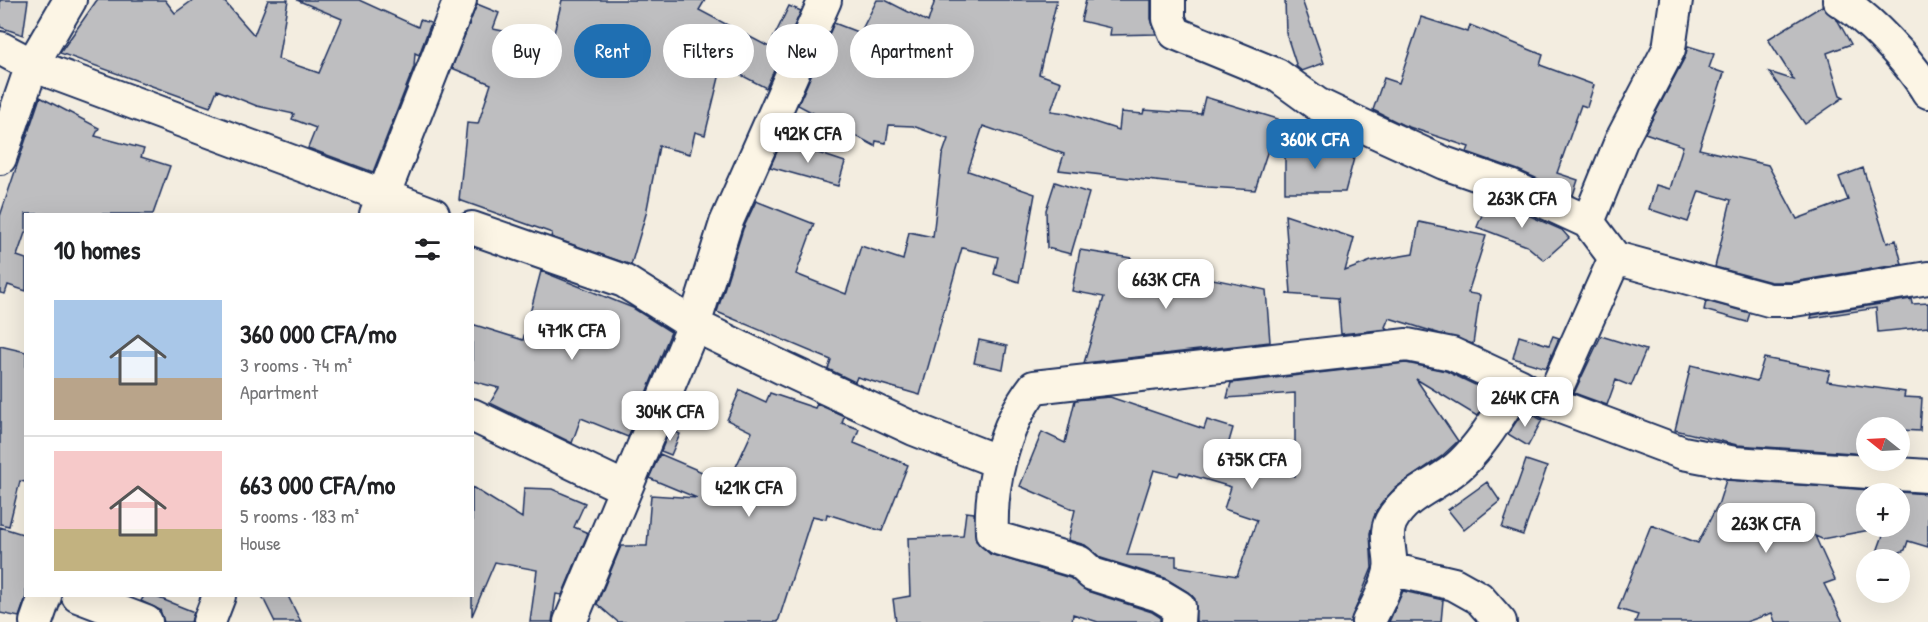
<!DOCTYPE html>
<html lang="en">
<head>
<meta charset="utf-8">
<style>
	body { margin:0; font-family:"Patrick Hand",sans-serif; background:#f6f6f6; color:#202124; height:100vh; display:flex; flex-direction:column; font-size:22px; white-space:nowrap }
	* { box-sizing:border-box; margin:0 }
	p { font-size:20px; color:#757577 }
	.icon { flex:none; width:33px; height:33px; fill:none; stroke:currentColor; stroke-width:2; stroke-linecap:round; stroke-linejoin:round }
	.map { position:relative; flex:1; overflow:hidden }
	.drawer { position:absolute; left:24px; top:213px; width:450px; height:384px; display:flex; flex-direction:column; background:#fff; border-radius:0px; box-shadow:0 6px 24px #0002 }
	.drawer>* { flex:none }
	.banner { position:absolute; left:492px; top:24px; width:570px; height:54px; display:flex; gap:12px }
	.needle { width:39px; rotate:288deg }
	.fabs { position:absolute; left:1856px; top:417px; display:grid; gap:12px }
	.fabs a { display:grid; place-items:center; width:54px; height:54px; border-radius:50%; background:#fff; box-shadow:0 6px 24px #0002; font-size:30px }
	.price { position:absolute; translate:-50% -51px; padding:0 14px; border-radius:12px; background:#fff; color:#222; font-size:20px; line-height:39px; filter:drop-shadow(0 2px 3px #0008) }
	.price::after { content:''; position:absolute; left:50%; top:36px; width:18px; height:14px; margin-left:-9px; background:inherit; clip-path:polygon(0 0,100% 0,50% 100%) }
	.price.selected { background:#1f6fb2; color:#fff }
	ul { padding:0; list-style:none }
	li { display:flex; align-items:center; gap:18px; height:150px; padding:0 30px }
	li+li { border-top:2px solid #e0e0e0 }
	li span { display:grid; place-items:center; flex:none; width:168px; height:120px; border-radius:0px; color:#555 }
	li>.icon { margin-inline-start:auto }
	span .icon { width:72px; height:72px; fill:#fffc; stroke-width:1 }
	li b { font-size:26px }
	h2 { display:flex; justify-content:space-between; align-items:center; height:72px; padding:0 30px; font-size:26px }
	.chip { padding:0 21px; border-radius:27px; background:#fff; box-shadow:0 6px 24px #0002; font-size:21px; line-height:54px }
	.chip.selected { background:#1f6fb2; color:#fff }
	.map>svg:first-child { display:block }
	.building { fill:#bebec0; stroke:#1b2f5e; stroke-width:1.5; fill-rule:evenodd }
	.lines { fill:none; stroke-linecap:round; stroke-linejoin:round }
	.street-casing { stroke:#1b2f5e; stroke-width:36 }
	.street { stroke:#fcf5e5; stroke-width:32 }
</style>
</head>
<body>
<div class="map">
<svg width="1928" height="622" viewBox="0 0 1928 622">
	<rect width="100%" height="100%" fill="#f3ede0"/>
	<filter id="ink" filterUnits="userSpaceOnUse"><feTurbulence type="fractalNoise" baseFrequency=".0167" numOctaves="2"/><feDisplacementMap in="SourceGraphic" scale="12" xChannelSelector="R" yChannelSelector="G"/><feConvolveMatrix kernelMatrix="1 2 1 2 8 2 1 2 1" color-interpolation-filters="sRGB"/></filter>
	<g filter="url(#ink)">
		<!-- building -->
		<path class="building" d="M0,0h28l-5,35 -23,-8z
			M97,0h68l10,13 18,-13h30l31,35 14,-35h20l-10,59 41,14 23,-54 -45,-19h62l59,27 2,-7 11,3 -12,32 -4,-2 -1,14 -41,105 -65,-24 8,-20 -24,-9 2,-5 -37,-8 -40,-16 -7,17 -150,-54z
			M562,0h143l-6,10 70,37 20,-41 12,5 -35,77 -44,-23 -17,70 -10,-3 -5,22 -31,-8 -13,68 -15,51 -80,-28 1,-4 -93,-33 8,-77 11,1 13,-40 -39,-16 25,-64 22,9 -6,16 59,12z
			M877,0h8l43,22 7,-22h122l-18,74 22,8 -10,29 15,2 53,17 2,-18 22,2 1,-4 57,4 4,-17 73,22 -23,71 -47,-3 -149,-17 5,-16 -81,-28 -15,45 67,23 -16,88 -25,-8 4,-17 -36,-9 -42,147 -63,-18 -2,5 -27,-13 3,-9 -114,-48 26,-83 13,-28 58,23 -18,50 50,20 15,-48 42,14 6,-28 24,5 9,-81 6,-17 -35,-13 -24,-1 -3,18 -10,-2 -1,5 -77,-41 36,-82 26,10z
			M1086,0h65v19l5,15 -46,1 1,-7 -30,-7z
			M1285,0h17l22,63 -22,8 -5,-4 -11,-34z
			M1822,6l16,15 13,23 -24,9 13,42 4,2 -39,27 -36,-52 25,8 -26,-41z
			M1421,17l47,15 2,-7 73,30 -3,10 54,20 -7,22 -6,-2 -24,68 21,7 -5,15 -55,-25 -51,-18 2,-5 -66,-22 -30,-15 11,-32 15,5z
			M1688,46l26,8 -5,14 15,5 -25,76 69,16 29,54 51,-19 -9,-23 24,-9 24,75 9,-3 6,24 -109,18h-22l-56,-15 16,-67 -32,-9 -11,31 -39,-13 7,-24 14,4 13,-43 -38,-13 40,-76z
			M40,97l59,31 -4,8 49,13 -3,8 29,9 -17,48h-127v16l-9,26 9,3v32l-18,-6 -3,9 -5,-1v-77z
			M1285,140l69,18 -9,34h-60z
			M782,141l63,21 -7,24 -68,-19z
			M1055,182l34,11 -18,61 -24,-6 -1,-38z
			M1489,198l73,32 7,8 -25,22 -17,-14 -50,-19z
			M1285,215l69,23 -9,33 26,-10 42,-7 6,-32 67,14 -18,57 12,2 -7,49 -84,-26 -4,9 3,2 -47,5 -3,-36 -52,-4 5,-1z
			M1080,250l51,8v4l135,28 4,52 -186,21 20,-66 -32,-6z
			M541,271l92,37 38,24 -43,105 -47,-19 -9,25 -82,-40 9,-15 -27,-7v-57l51,16z
			M1911,299l1,5 16,-1v24l-50,5 -2,-24 -65,10 1,-3z
			M1706,301l44,12 -3,9 -43,-12z
			M1519,336l30,9 4,-9 6,2 -13,30 -33,-10z
			M1601,336l45,14 -15,36 -15,-6 -9,25 -33,-12z
			M979,340l28,6 -4,23 -29,-6z
			M0,346l26,6v130l-6,-1 -11,45 -9,-2z
			M1764,358l66,13 -3,10 78,11 -1,5 18,1 -2,33 -21,-1v-2h-33v26l-129,-9 -62,-15 16,-65 66,16z
			M1406,363l40,8 46,22 -15,23 -61,-37 42,62 -16,15 -47,32 -19,23 -6,22 2,35 -22,54h-154l-1,-23 -7,-7 -23,-14 -64,-20 -16,-13 -17,-5 7,-30 -55,-24 22,-54 23,11 10,-43 35,-3 94,32 3,-9 26,8 -7,24 69,24v-83l-68,5 4,-15zM1154,470l24,6 2,-4 51,15 -7,22 33,11 -20,56 -61,-10v-10l-49,-1z
			M740,390l26,12 4,-9 45,15 2,-4 27,12 -2,7 17,6 -5,14 54,22 -26,66 -55,-17 -1,5 -14,-3 -34,106h-160l-21,-18 24,-58h26l4,-51 46,3 -48,-20 11,-24 49,21 25,-4 18,-39 -25,-12z
			M1524,410l18,10 -14,26 -20,-12z
			M670,429l10,5 -9,21 -10,-4z
			M1526,460l21,7 -24,68 -21,-7z
			M1726,480l202,14v53l-20,-6 -3,9 -23,10h-8l12,-33 -64,12 -7,-3 20,44 -11,4 19,38h-68l-3,-9 -26,9h-111l3,-7 -20,-6 33,-84 47,18 21,-41zM1866,494h33v32h-33z
			M1487,482l13,19 -36,29 -16,-20z
			M472,487l50,31 2,-30 28,1 33,14 -11,24 14,6 -26,62 -6,-1 -4,28h-22l7,-52 -42,-8 -23,54z
			M966,512l8,1 2,28 14,13 80,24 17,13 65,21 8,5v5h-62l-25,-8 -1,8h-176l-3,-23 17,-3 -2,-58 55,-2z
			M0,527l26,8v62l-7,20 -19,-4z
			M1403,591l40,9 -2,22h-52z
			M144,596h10l40,16 -3,10h-27l-4,-12 -19,-9z
			M262,596h26l13,26h-26z"/>
		<g class="lines">
			<defs>
				<path id="street" d="M1169,0v19l6,14 102,42 40,29 57,27 70,32 66,23 78,36 27,36 154,42h25l134,-22
					M1839,0c29,17 72,63 89,92
					M0,48l32,17 401,149
					M0,158l32,-93 38,-65
					M376,214l84,-214
					M1588,222l33,-81 48,-92 7,-49
					M472,228l152,53 70,44 91,44 129,60 85,33
					M1550,403l65,-145
					M472,415l153,73
					M1390,569l64,15 25,14 21,24
					M78,596l68,26
					M36,622l9,-26
					M209,622l10,-26
					M570,622l124,-297 32,-102 99,-223
					M1178,622l1,-15 -20,-12 -67,-21 -13,-12 -79,-23 -8,-6c-2,-49 11,-106 42,-146l373,-42 45,9 67,31 31,18 133,50 52,10 193,13
					M1368,622c9,-16 18,-33 22,-51 3,-16 -7,-34 1,-50 16,-30 49,-36 71,-58 23,-22 39,-52 57,-78"/>
			</defs>
			<!-- street casing -->
			<use href="#street" class="street-casing"/>
			<!-- street -->
			<use href="#street" class="street"/>
		</g>
	</g>
</svg>
<div class="fabs">
<a><svg class="needle" viewBox="-14 -14 28 28"><path d="M0-13l5 13h-10z" fill="#e53935"/><path d="M0 13l5-13h-10z" fill="#757577"/></svg></a>
<a>+</a>
<a>−</a>
</div>
<b class="price" style="left:808px;top:164px">492K CFA</b>
<b class="price selected" style="left:1315px;top:170px">360K CFA</b>
<b class="price" style="left:1522px;top:229px">263K CFA</b>
<b class="price" style="left:1166px;top:310px">663K CFA</b>
<b class="price" style="left:572px;top:361px">471K CFA</b>
<b class="price" style="left:1525px;top:428px">264K CFA</b>
<b class="price" style="left:670px;top:442px">304K CFA</b>
<b class="price" style="left:1252px;top:490px">675K CFA</b>
<b class="price" style="left:749px;top:518px">421K CFA</b>
<b class="price" style="left:1766px;top:554px">263K CFA</b>
<div class="banner">
<a class="chip">Buy</a>
<a class="chip selected">Rent</a>
<a class="chip">Filters</a>
<a class="chip">New</a>
<a class="chip">Apartment</a>
</div>
<section class="drawer">
<h2>10 homes<svg class="icon" aria-label="filters" viewBox="0 0 24 24"><path d="M4 7h16M4 17h16"/><circle cx="9" cy="7" r="2"/><circle cx="15" cy="17" r="2"/></svg></h2>
<ul>
<li><span style="background:linear-gradient(#a9c7e8 65%,#b9a48a 0)"><svg class="icon" aria-label="home" viewBox="0 0 24 24"><path d="M3 11l9-7 9 7M6 9v11h12V9"/></svg></span><div><b>360 000 CFA/mo</b><p>3 rooms · 74 m²</p><p>Apartment</p></div></li>
<li><span style="background:linear-gradient(#f6c9c9 65%,#c2b280 0)"><svg class="icon" aria-label="home" viewBox="0 0 24 24"><path d="M3 11l9-7 9 7M6 9v11h12V9"/></svg></span><div><b>663 000 CFA/mo</b><p>5 rooms · 183 m²</p><p>House</p></div></li>
</ul>
</section>
</div>
</body>
</html>
